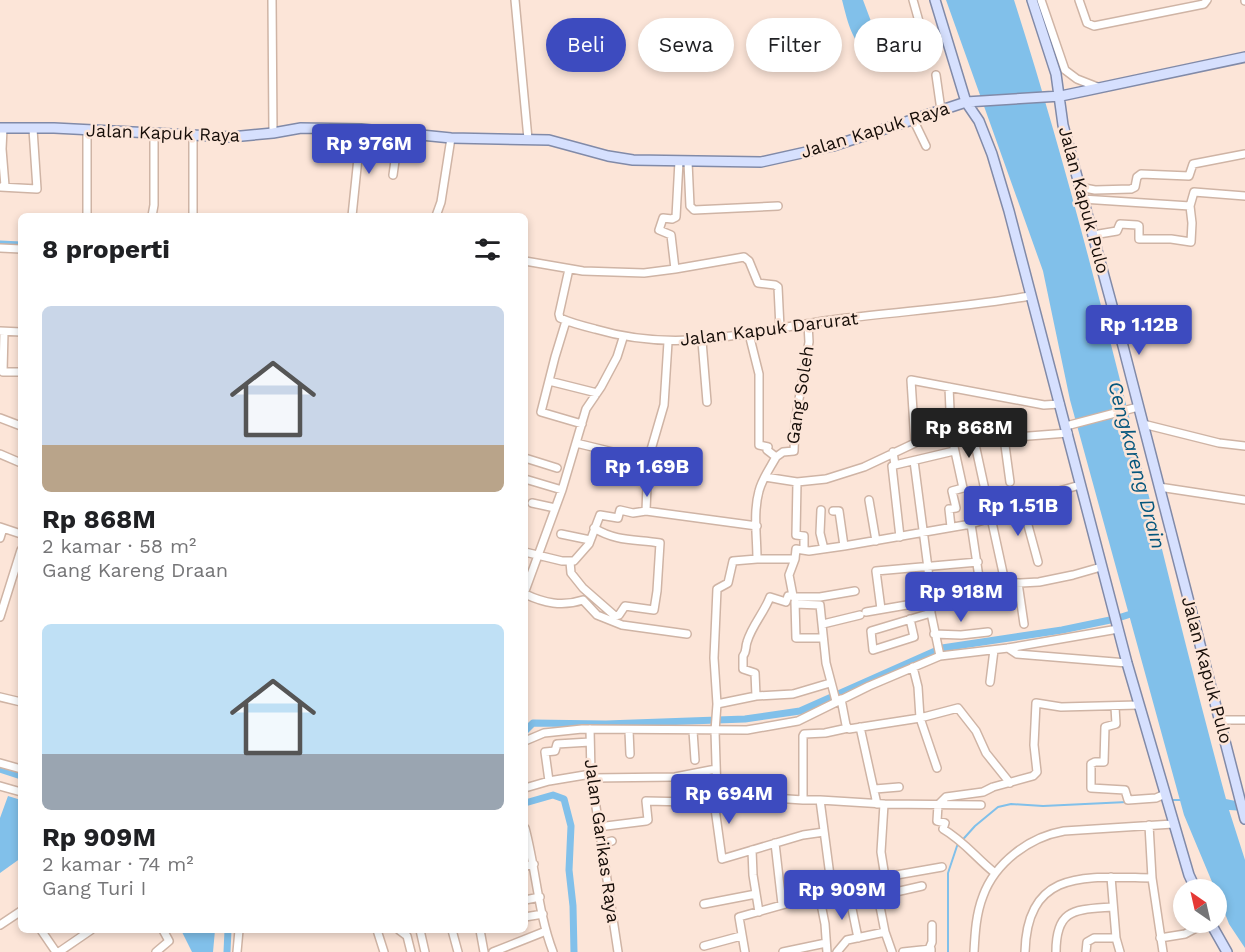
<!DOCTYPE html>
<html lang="id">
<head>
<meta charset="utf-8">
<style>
	body { margin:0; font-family:"Work Sans",sans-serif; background:#f6f6f6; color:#202124; height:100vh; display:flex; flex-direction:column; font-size:22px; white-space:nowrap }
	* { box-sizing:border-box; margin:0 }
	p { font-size:20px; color:#757577 }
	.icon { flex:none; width:33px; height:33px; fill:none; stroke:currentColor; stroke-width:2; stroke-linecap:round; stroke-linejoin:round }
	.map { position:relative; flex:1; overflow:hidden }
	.drawer { position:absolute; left:18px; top:213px; width:510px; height:720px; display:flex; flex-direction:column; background:#fff; border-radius:9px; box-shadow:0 3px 9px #0003 }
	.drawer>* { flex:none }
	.banner { position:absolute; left:546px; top:18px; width:570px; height:54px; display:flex; gap:12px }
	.needle { width:39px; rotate:326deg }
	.tools { position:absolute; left:1173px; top:879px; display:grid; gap:12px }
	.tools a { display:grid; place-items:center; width:54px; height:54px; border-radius:50%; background:#fff; box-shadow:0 3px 9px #0003; font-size:30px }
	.price { position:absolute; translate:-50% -51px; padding:0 14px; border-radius:6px; background:#3d4bbf; color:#fff; font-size:20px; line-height:39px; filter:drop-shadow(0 2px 3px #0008) }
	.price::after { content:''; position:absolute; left:50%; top:36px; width:18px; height:14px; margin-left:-9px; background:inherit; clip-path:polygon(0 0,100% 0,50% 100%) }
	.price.active { background:#222; color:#fff }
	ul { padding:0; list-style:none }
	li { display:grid; align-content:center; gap:12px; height:318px; padding:0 24px }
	li span { display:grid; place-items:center; height:186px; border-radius:9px; color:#555 }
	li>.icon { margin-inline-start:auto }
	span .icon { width:108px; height:108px; fill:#fffc; stroke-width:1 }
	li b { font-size:26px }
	h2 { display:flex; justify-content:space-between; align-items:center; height:72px; padding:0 24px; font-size:26px }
	.tag { padding:0 21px; border-radius:27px; background:#fff; box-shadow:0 3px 9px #0003; font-size:21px; line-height:54px }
	.tag.active { background:#3d4bbf; color:#fff }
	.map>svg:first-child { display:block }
	.water { fill:#81c0ea }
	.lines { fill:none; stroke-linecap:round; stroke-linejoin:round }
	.stream { stroke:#81c0ea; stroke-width:2 }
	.canal { stroke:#81c0ea; stroke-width:7 }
	.minor-casing { stroke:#cfb4a5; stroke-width:10 }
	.major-casing { stroke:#818aa8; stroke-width:12 }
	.minor { stroke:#fff; stroke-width:7 }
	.major { stroke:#d6e0fe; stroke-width:9 }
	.labels { text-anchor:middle; stroke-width:5; stroke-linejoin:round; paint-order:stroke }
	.street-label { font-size:18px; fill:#170e09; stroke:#fce5d8 }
	.water-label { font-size:20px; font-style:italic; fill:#05567d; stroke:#fce5d8 }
</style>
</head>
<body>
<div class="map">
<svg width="1245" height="952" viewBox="0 0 1245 952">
	<rect width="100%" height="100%" fill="#fce5d8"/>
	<!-- water -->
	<path class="water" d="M842,0h21l18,48 -2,4 -13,1c-15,-14 -19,-34 -24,-53z
		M946,0h68c84,262 140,533 212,799l19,4v8l-16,-1 16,50v88l-16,-24 -13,-34 -1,-1 -31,-74 -114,-415 -27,-129z
		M8,796l13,4v58l-21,15v-55z
		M181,930h34l-2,22h-21z"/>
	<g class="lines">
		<!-- stream -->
		<path class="stream" d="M1169,800h12
			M948,952v-79l9,-27 18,-20 23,-19 13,-3 32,2 84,-4"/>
		<!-- canal -->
		<path class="canal" d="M0,244l21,1
			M525,731l8,-8 73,1 139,-5 55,-8 142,-63 120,-18 53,-11 22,-7
			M0,769l21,7
			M525,803l28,-8 11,4 7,27 -2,44 4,36 1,46
			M227,952l1,-22"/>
		<defs>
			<path id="minor" d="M272,0l1,133
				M515,0l13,139
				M913,0l7,25
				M1041,0l24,70 12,9 23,9
				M1079,0l8,23 7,3 110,-22 3,-4
				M1245,0v1
				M936,75l5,35
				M913,119l13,27
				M3,128l-1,21 3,37
				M193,135v81
				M688,162l2,44 4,4 84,-4
				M393,175l6,-43
				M0,187l37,2 -4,-60
				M1079,187l16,3 36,-1 4,-2 2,-10 4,-3 48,2 4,-12 52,-10
				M1082,199l108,7 4,-14 51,4
				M87,216v-85
				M152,216l2,-11v-72
				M352,216l9,-87
				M436,216l5,-14 10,-64
				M1093,235l24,-4 3,-7 17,1 2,1v13h32l20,3 1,-19 -2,-17
				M0,248l21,1
				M525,261l58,10 61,2 31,-4 -4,-34 -12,-5 4,-12 9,1 4,-2 3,-56
				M569,269l-10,45 1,4c11,5 23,8 35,11 88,26 157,1 244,-10 64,-8 128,-12 191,-23
				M675,269l69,-12 5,4 9,22 17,2 3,2 2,41
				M566,321l-11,36 -14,55 41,12
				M0,331l21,1
				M4,332l-1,40h18
				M749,334l10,40v71l9,2 -1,3 9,7c-6,11 -14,22 -17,34 -6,21 -2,46 -2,68
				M702,341l5,61
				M549,381l48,12
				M949,387l2,46 12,55 -11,3 4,17 -7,1 2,18
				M0,418l21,8
				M1143,424l76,19 26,3
				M1066,426l72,-19
				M1004,438l6,44
				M576,443l41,10
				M893,452l2,13 59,-14
				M0,454l21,9
				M776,457l7,-5 11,-1 1,-29 14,-80 -1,-18
				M525,458l32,10
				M914,461l14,107 3,45 9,43
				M895,465l-3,1 8,71
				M765,477l32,5 29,-3 38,-12 51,-24 -4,-63 133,25 16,-1
				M525,479l37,11
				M797,482l-1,53 8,1v14
				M1159,487l86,13
				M869,500l7,41
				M532,503l23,5
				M1023,507l15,55
				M821,510l-1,23 4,16
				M646,511l2,-51 16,-55 4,-63
				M833,511h6l5,35
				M971,524l9,60
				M0,527l21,7
				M561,534l29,6
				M0,538l3,-10
				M525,552l37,9h12l15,-17 11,-29 18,3 2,-8 13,3 13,-2 111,15
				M795,559l-6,16 4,21h-5l-2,6 -16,-5c-6,16 -18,28 -23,45 -2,6 0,9 -4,14v13l12,4 1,23 -39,8 -2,27 2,63 86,6
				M570,562l1,11 12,15 32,28 4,-1 6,-9 29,4 3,-19 3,-48c-25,-4 -43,-1 -66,-15
				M1005,582l-30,-138 4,-4 89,-7
				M1018,583l6,41
				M930,588l109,-6 34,-7 28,-8
				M525,591l37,-101 24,-81 15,-22 16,-30 6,-19
				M525,594c19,9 37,13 58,6l14,15 25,10 65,9
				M794,597h26l35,-6
				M795,602l1,36h27
				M795,604l25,1 6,58 10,38
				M881,609l-5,-38 102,-9
				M866,612l64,-11 47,-4
				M0,617l21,-67
				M910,619l4,18 -41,13 -2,-19 60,-18
				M823,624l37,-9
				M934,634l27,1 27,-3
				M1008,648l9,6 110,9
				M990,682l4,-32
				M756,696l37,-2 37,-11
				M0,697l21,5
				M841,699l5,26 3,4 71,-11 -2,-31 -5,-20
				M717,704l-3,-46 3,-69 11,-6 5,-22 24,-2h38l1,-10 13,2 35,-5 127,-22 67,-21 7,-8 35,-10
				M1115,707l1,17 -11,3 -1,35h-9l-4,2v24l34,2 3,10 28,-2 9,-4
				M1220,720h25
				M860,727l17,77
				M590,729l1,45 27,178
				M629,731l1,23
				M693,731l2,29
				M525,741l19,-8 38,-4 165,1 51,-9 71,-35 71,-30 68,-8 110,-19
				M0,763l21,6
				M937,768l-17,-50 38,-10 18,23 10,22 24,30
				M592,778l83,-1 41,-8
				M549,781l-4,-29 10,-1 2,-7 33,-2
				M0,786l21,6
				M525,788l24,-7 42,-7
				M875,789l24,-2
				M713,794l9,65 81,-24 21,-3
				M820,800l64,4 97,1
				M884,804l-3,48 4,25
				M1149,825l3,53 11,74
				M598,827l48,-6 2,-1 -2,-19 44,1
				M525,828c11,41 13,85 28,124
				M775,843l7,61
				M601,844l11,-3
				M752,850l1,25 6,37
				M525,866l9,-2
				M995,873c-18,-14 -31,-32 -52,-44l2,-6 -8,-2 1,-16 8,-8 37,-5 10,-5 40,-11 4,-4 -3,-27 2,-42 25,4 77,-2
				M1111,877l5,61 4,14
				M852,889l23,-8
				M819,894l6,30 2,28
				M878,896l44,-10
				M850,899l8,39
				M525,900l15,-3
				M704,904l52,-10
				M525,917l18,-3
				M0,925l21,-14
				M41,930l15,22
				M377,930l7,22
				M399,930l8,6 4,16
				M420,930l5,22
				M452,930l6,22
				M480,930l4,22
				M1160,938l25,-4 22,-12
				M704,946l37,-10
				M929,949l3,-7v-17
				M59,952l32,-22
				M156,952l13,-11 -6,-11
				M237,952l2,-22
				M493,952l53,-21
				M745,952l-6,-35 93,-26 -12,-91h-17v-64l1,-2 21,-1 23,-5
				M783,952l43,-9
				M837,952l10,-12 38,-8
				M892,952l-7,-20 -10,-51 10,-4 57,-10
				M903,952l28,-3v3
				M974,952c1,-19 2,-38 9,-56 12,-33 46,-59 81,-65l109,-7
				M1025,952c2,-85 63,-75 127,-74
				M1056,952c0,-44 19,-42 56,-45
				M1086,952l1,-10 7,-4h22"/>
			<path id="major" d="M935,0l31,102 13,19 13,33 17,57 118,452 62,212 7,15
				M1032,0l24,74 7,51 60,221 122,473
				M0,128h54l177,9 42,-4 28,-5 60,1 90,9 98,2 59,16 25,4 128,2 72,-16 133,-44 95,-6 184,-39
				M1210,922l17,30"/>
		</defs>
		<!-- minor casing -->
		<use href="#minor" class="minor-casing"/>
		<!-- major casing -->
		<use href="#major" class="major-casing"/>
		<!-- minor -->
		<use href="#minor" class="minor"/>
		<!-- major -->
		<use href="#major" class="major"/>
	</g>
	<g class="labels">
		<!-- street labels -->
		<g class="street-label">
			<text transform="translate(875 130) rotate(-17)" y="6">Jalan Kapuk Raya</text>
			<text transform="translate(163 133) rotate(2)" y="6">Jalan Kapuk Raya</text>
			<text transform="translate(1084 200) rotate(75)" y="6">Jalan Kapuk Pulo</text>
			<text transform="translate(769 329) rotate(-7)" y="6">Jalan Kapuk Darurat</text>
			<text transform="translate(800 395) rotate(-81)" y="6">Gang Soleh</text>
			<text transform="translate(1207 670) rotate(75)" y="6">Jalan Kapuk Pulo</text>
			<text transform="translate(602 841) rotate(82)" y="6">Jalan Garikas Raya</text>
		</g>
		<!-- water labels -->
		<g class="water-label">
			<text transform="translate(1137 465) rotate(75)" y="7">Cengkareng Drain</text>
		</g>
	</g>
</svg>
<div class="tools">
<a><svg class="needle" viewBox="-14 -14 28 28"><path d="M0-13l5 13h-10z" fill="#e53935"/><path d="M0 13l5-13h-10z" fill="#757577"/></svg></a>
</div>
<b class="price" style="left:369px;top:175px">Rp 976M</b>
<b class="price" style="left:1139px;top:356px">Rp 1.12B</b>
<b class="price active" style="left:969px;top:459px">Rp 868M</b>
<b class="price" style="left:647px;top:498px">Rp 1.69B</b>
<b class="price" style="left:1018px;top:537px">Rp 1.51B</b>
<b class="price" style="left:961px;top:623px">Rp 918M</b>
<b class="price" style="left:729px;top:825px">Rp 694M</b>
<b class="price" style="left:842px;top:921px">Rp 909M</b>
<div class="banner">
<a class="tag active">Beli</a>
<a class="tag">Sewa</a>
<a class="tag">Filter</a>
<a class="tag">Baru</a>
</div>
<section class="drawer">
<h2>8 properti<svg class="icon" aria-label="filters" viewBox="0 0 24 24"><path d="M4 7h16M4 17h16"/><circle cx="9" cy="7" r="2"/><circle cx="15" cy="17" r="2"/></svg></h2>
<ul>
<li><span style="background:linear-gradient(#c9d6e8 75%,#b9a48a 0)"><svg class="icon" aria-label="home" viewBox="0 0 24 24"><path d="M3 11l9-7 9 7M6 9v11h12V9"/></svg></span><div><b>Rp 868M</b><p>2 kamar · 58 m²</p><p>Gang Kareng Draan</p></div></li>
<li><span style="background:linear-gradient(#bfe0f5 70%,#9aa5b1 0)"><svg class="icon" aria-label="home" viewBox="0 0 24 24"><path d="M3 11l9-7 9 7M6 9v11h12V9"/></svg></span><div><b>Rp 909M</b><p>2 kamar · 74 m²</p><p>Gang Turi I</p></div></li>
</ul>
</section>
</div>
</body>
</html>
